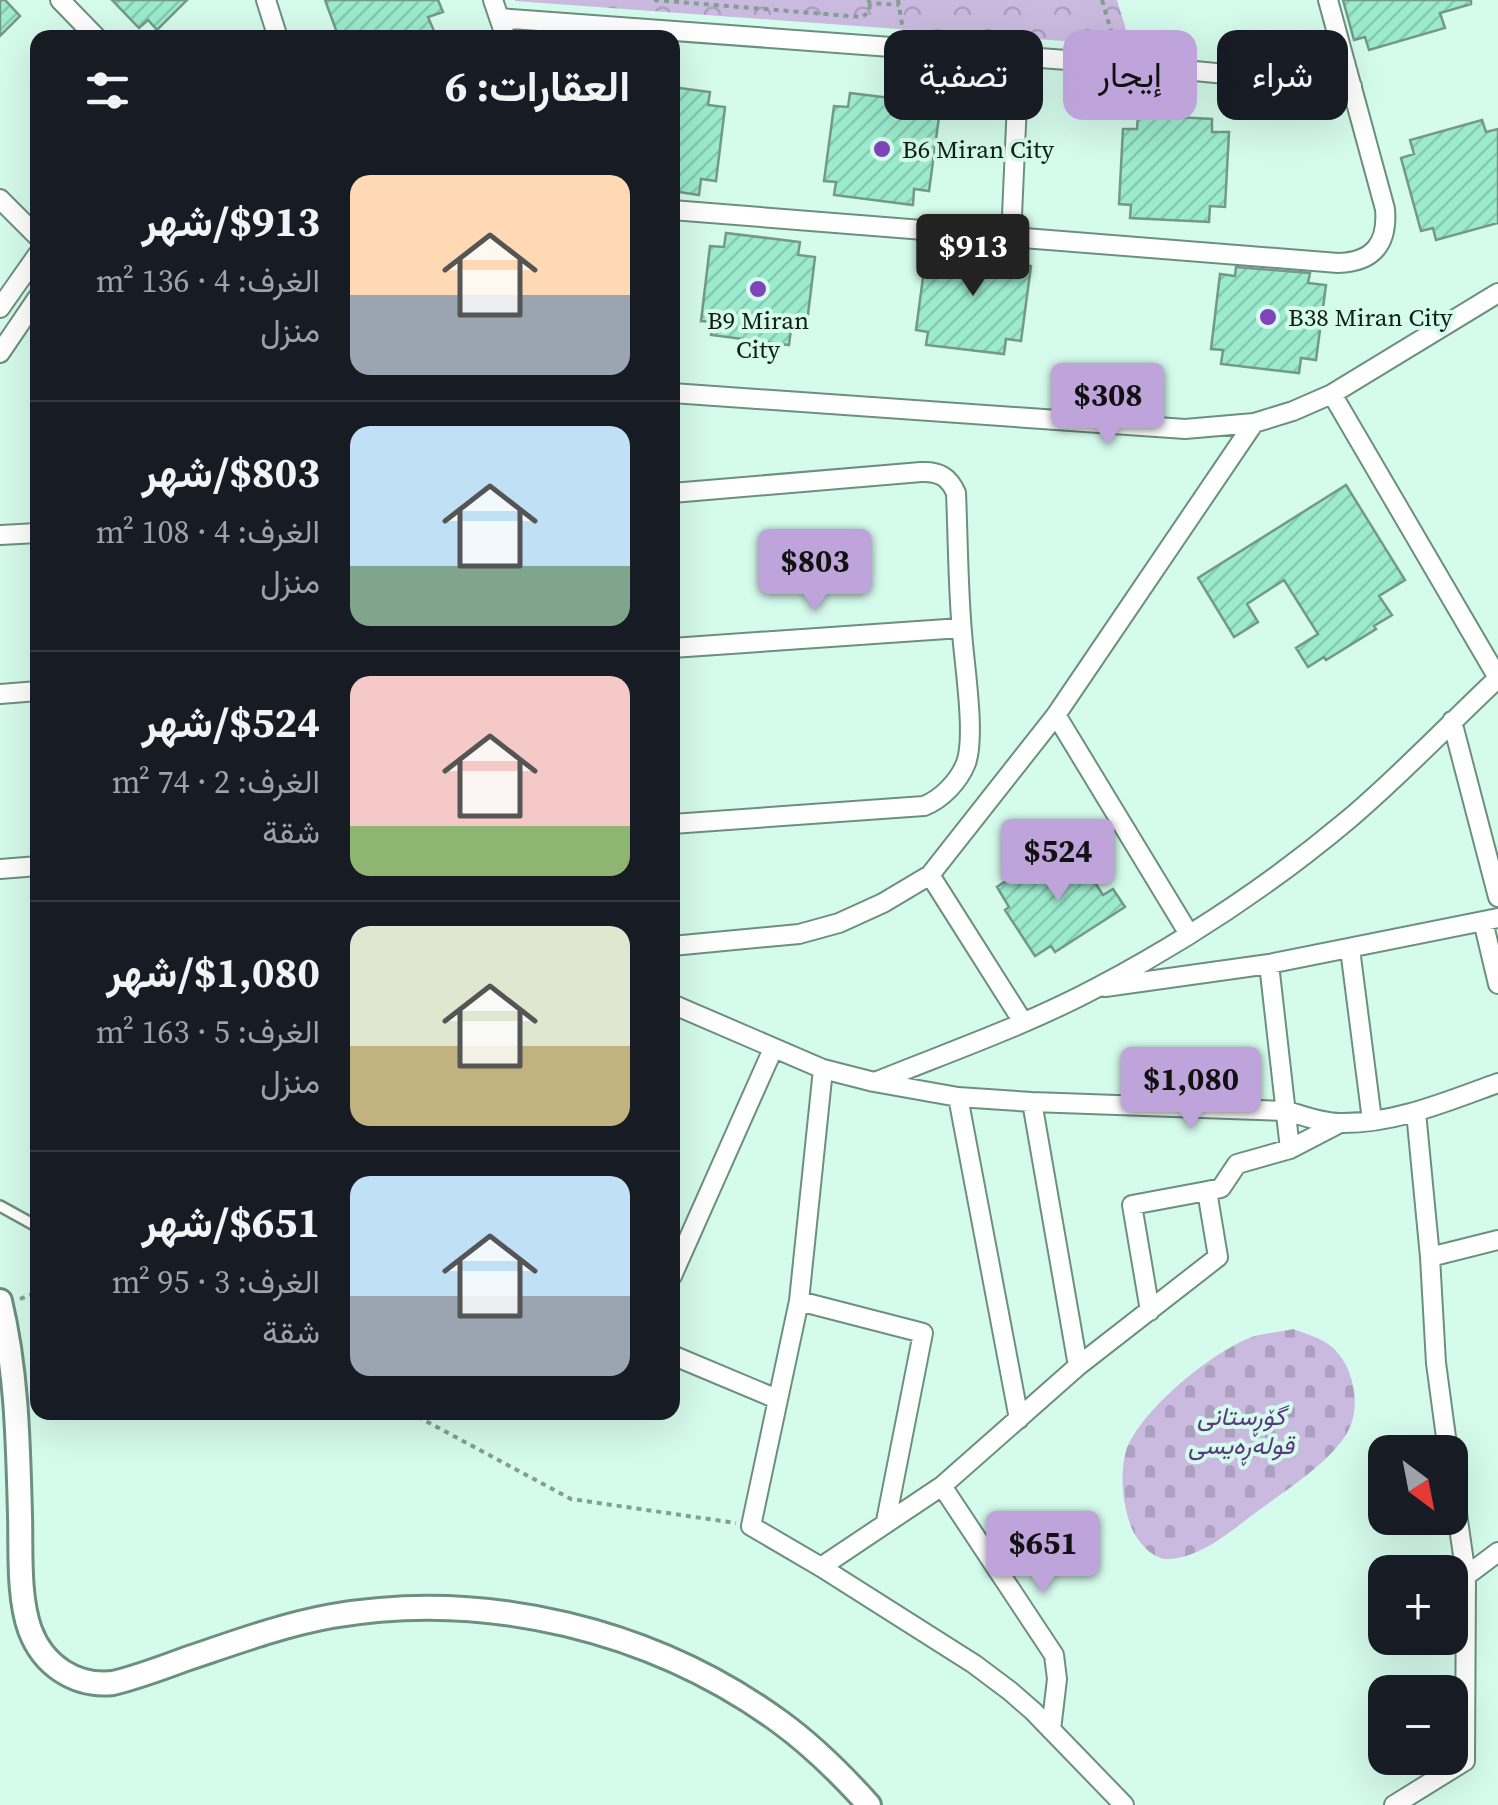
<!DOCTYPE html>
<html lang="ar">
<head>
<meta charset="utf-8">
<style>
	body { margin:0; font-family:"Source Serif 4",Vazirmatn,serif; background:#242831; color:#f1f3f6; direction:rtl; height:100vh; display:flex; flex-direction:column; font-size:38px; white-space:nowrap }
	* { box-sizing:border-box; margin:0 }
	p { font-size:32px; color:#9ea1a6 }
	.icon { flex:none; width:55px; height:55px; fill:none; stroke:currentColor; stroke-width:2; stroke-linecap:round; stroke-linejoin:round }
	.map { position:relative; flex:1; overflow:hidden; direction:ltr }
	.drawer { position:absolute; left:30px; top:30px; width:650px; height:1390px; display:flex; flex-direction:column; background:#171b24; border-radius:20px; box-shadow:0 10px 40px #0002; direction:rtl }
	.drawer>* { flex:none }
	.banner { position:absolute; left:710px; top:30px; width:638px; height:90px; direction:rtl; display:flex; gap:20px }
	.needle { width:65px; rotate:148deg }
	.buttons { position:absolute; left:1368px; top:1435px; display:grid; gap:20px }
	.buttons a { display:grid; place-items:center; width:100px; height:100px; border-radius:20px; background:#171b24; box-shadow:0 10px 40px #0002; font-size:50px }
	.price { position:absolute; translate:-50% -85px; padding:0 22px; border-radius:10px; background:#bea4db; color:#111; font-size:32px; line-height:65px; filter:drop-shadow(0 2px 5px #0008) }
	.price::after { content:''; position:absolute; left:50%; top:60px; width:30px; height:22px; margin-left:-15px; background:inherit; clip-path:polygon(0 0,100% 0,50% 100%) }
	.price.selected { background:#222; color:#fff }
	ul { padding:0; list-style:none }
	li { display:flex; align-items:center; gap:30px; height:250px; padding:0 50px }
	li+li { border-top:2px solid #363941 }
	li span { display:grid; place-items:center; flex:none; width:280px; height:200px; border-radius:20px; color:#555 }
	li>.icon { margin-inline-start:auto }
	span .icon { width:120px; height:120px; fill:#fffc; stroke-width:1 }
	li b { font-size:42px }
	h2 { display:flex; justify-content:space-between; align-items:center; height:120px; padding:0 50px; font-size:42px }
	.chip { padding:0 35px; border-radius:20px; background:#171b24; box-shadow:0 10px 40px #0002; font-size:35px; line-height:90px }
	.chip.selected { background:#bea4db; color:#111 }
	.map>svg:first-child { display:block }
	.cemetery { fill:url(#cemetery-stones) }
	.park { fill:url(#park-crowns) }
	.building { fill:url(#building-hatch); stroke:#74988b; stroke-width:2.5 }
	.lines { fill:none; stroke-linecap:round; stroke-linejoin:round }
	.service-casing { stroke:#6c8f82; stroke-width:14 }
	.minor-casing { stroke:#6c8f82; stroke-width:22 }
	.tertiary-casing { stroke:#6c8f82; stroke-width:28 }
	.path { stroke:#839f94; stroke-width:4; stroke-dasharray:5 5; stroke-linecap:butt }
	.service { stroke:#fff; stroke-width:9 }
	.minor { stroke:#fff; stroke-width:18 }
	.tertiary { stroke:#fff; stroke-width:22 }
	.poi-dot { fill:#8044ba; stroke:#d5fbec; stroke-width:4 }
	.labels { text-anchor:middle; stroke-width:8; stroke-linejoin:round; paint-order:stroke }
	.poi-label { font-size:25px; fill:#0f1e19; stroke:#d5fbec; text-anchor:start }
	.park-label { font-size:25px; font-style:italic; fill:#5a387e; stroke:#d5fbec }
</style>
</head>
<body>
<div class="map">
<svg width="1498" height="1805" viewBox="0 0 1498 1805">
	<defs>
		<pattern id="cemetery-stones" width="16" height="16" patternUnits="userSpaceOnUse" patternTransform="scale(2.5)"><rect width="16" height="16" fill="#cabadf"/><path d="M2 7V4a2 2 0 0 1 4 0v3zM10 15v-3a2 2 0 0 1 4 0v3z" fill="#ac9fbf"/></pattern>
		<pattern id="park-crowns" width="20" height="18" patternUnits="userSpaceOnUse" patternTransform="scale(2.5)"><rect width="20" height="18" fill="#cabadf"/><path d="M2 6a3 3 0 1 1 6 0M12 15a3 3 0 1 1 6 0" fill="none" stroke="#ac9fbf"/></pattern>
		<pattern id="building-hatch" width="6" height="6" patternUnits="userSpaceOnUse" patternTransform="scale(2.5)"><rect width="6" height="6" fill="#9cebcf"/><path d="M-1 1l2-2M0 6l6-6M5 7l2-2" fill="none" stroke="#85c9b1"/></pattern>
	</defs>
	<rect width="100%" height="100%" fill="#d5fbec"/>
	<!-- cemetery -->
	<path class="cemetery" d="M1293,1329c11,4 25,8 35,15 25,17 35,62 19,89 -17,29 -58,55 -85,75 -28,20 -58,49 -93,51 -15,1 -28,-14 -35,-26 -11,-22 -15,-58 -8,-82 14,-41 89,-102 129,-115 12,-3 26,-4 38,-7z"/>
	<!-- park -->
	<path class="park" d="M515,0h602l14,46 -616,-45z"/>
	<!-- building -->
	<path class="building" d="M0,0h5l15,16 -20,20z
		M112,0h75l-30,30 -9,-10 -9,8z
		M325,0h113l5,12 -15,5 6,14 -16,7h-79z
		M1343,0h128v4l-31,9 5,15 -76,22 -4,-13 -11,3z
		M672,87l38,5 -2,13 17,2 -9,74 -15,-2 -2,16 -27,-4z
		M850,93l74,9 -2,13 17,2 -10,74 -15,-2 -1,16 -79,-10 2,-13 -12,-1 10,-75 14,1z
		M1138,115l74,4v13h17l-4,75 -15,-1 -1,16 -79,-4 1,-13 -12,-1 4,-75h14z
		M1482,120l4,12 12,-3v94l-62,17 -3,-12 -12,3 -20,-73 13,-4 -4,-14z
		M726,233l74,9 -2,13 17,2 -9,74 -15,-2 -2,16 -78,-10 2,-13 -12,-1 9,-75 14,1z
		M942,244l73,8 -1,12 17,2 -10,75 -15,-2 -2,15 -78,-9 2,-13 -12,-2 10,-75 14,2z
		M1236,267l74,6 -2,10 18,2 -10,75 -15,-2 -2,15 -78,-9 2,-14 -12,-1 9,-75 15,2z
		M1346,485l59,95 -26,16 13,19 -18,11 2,3 -50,31 -2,-3 -16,10 -12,-19 22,-14 -34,-54 -37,24 11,18 -24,15 -36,-59z
		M1071,846l32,49 10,-6 12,18 -70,45 -4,-6 -16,10 -30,-46 4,-3 -12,-20 18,-12 4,6 11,-8 6,9 24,-15 -6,-10z"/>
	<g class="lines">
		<defs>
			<path id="service" d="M0,1206l38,21"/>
			<path id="minor" d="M60,0l37,38
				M266,0l12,38
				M493,0l13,38
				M499,18l622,46 231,22
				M0,199l38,38
				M672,210l666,53c35,-1 50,-19 47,-54l-57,-209
				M1011,238l8,-181
				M0,308l38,-54
				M0,353l38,-56
				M672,393l513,36 69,-6 39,-12 39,-17 166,-101
				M1332,394l166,284
				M672,493l249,-21c18,-1 28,5 35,21 2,47 2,93 6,139 2,31 14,104 4,131 -7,18 -24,36 -42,43l-252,18
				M0,535l38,-2
				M672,648l289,-20
				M0,694l38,-3
				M1056,715l133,219
				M1452,721l46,176
				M0,869l38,-3
				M930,875l93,147
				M1483,921l15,63
				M672,946l127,-12 40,-11 44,-20 47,-28 126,-160 198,-292
				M1350,949l22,171
				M1269,964l21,185
				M1105,987l164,-23 229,-46
				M672,1004l151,65 51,13 84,15 74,5 255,9c17,5 35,12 53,12 55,1 108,-22 158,-40
				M823,1069l-24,232 -48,225 70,41 153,97 36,27 23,20 91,94
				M875,1082c74,-30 152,-57 223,-95 87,-46 176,-105 251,-168 52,-44 99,-94 149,-141
				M958,1097l61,322
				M1032,1102l46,264
				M1416,1112l14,145 6,106 12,89
				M1430,1257l68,-17
				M672,1276l101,-227
				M799,1301l124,32 -37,188
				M1150,1311l-18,-106 75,-14
				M672,1355l105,44
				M942,1486l112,169 3,24 -6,51
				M821,1567l121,-81 136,-120 140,-109 -11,-66 14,-3 16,-24 53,-15 50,-26
				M1466,1576l32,-24
				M1394,1805l71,-44 1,-185 -16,-111"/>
			<path id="tertiary" d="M0,1301c17,71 18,142 20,214 1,35 -2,82 10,115 13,35 45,57 83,53 25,-6 49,-15 73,-24 48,-16 96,-34 146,-43 154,-27 322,14 448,106 33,24 62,53 89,83"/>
		</defs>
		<!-- service casing -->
		<use href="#service" class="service-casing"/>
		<!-- minor casing -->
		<use href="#minor" class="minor-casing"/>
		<!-- tertiary casing -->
		<use href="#tertiary" class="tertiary-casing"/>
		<!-- path -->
		<path class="path" d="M654,0l208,17 7,-5 1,-9
			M868,0l2,3 29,2
			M898,0l5,30
			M1102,0l14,48
			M20,1299l18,-7
			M409,1412l162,87 165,24"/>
		<!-- service -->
		<use href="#service" class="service"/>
		<!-- minor -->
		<use href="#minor" class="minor"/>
		<!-- tertiary -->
		<use href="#tertiary" class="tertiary"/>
	</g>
	<!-- markers -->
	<g class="poi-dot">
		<circle cx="882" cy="149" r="10"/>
		<circle cx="758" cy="289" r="10"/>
		<circle cx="1268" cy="317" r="10"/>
	</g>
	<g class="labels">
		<!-- poi labels -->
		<g class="poi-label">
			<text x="902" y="158">B6 Miran City</text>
			<text x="1288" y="326">B38 Miran City</text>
			<text x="758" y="329" text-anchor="middle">B9 Miran<tspan x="758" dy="29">City</tspan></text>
		</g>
		<!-- park labels -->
		<g class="park-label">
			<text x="1241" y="1425">گۆڕستانی<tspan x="1241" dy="29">قولەڕەیسی</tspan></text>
		</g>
	</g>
</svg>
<div class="buttons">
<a><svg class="needle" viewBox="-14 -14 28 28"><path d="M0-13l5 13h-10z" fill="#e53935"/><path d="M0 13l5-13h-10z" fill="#9ea1a6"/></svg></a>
<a>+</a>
<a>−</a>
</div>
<b class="price selected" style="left:973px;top:299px">$913</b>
<b class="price" style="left:1108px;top:448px">$308</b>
<b class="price" style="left:815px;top:614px">$803</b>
<b class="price" style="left:1058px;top:904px">$524</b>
<b class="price" style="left:1191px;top:1132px">$1,080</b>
<b class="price" style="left:1043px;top:1596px">$651</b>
<div class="banner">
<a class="chip">شراء</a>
<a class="chip selected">إيجار</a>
<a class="chip">تصفية</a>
</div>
<section class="drawer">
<h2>العقارات: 6<svg class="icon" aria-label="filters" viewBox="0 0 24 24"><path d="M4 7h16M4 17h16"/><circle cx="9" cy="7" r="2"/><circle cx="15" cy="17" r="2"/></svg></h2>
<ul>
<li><span style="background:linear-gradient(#ffd9b3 60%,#9aa5b1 0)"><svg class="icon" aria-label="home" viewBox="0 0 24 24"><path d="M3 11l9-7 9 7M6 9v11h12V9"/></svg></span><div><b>$913/شهر</b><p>الغرف: 4 · 136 m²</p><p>منزل</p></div></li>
<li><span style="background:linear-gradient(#bfe0f5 70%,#7fa58c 0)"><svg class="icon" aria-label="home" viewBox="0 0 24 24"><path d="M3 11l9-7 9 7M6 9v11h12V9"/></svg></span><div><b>$803/شهر</b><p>الغرف: 4 · 108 m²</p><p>منزل</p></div></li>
<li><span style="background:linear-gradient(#f6c9c9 75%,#8fb573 0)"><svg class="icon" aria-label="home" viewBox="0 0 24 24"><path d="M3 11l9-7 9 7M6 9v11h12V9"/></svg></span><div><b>$524/شهر</b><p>الغرف: 2 · 74 m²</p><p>شقة</p></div></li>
<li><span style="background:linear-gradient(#dfe7d0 60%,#c2b280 0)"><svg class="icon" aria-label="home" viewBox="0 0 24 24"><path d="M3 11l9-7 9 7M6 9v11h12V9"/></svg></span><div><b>$1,080/شهر</b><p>الغرف: 5 · 163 m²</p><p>منزل</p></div></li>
<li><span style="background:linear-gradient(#bfe0f5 60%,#9aa5b1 0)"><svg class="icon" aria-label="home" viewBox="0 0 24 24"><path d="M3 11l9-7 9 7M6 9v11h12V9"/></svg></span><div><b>$651/شهر</b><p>الغرف: 3 · 95 m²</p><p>شقة</p></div></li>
</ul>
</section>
</div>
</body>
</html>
